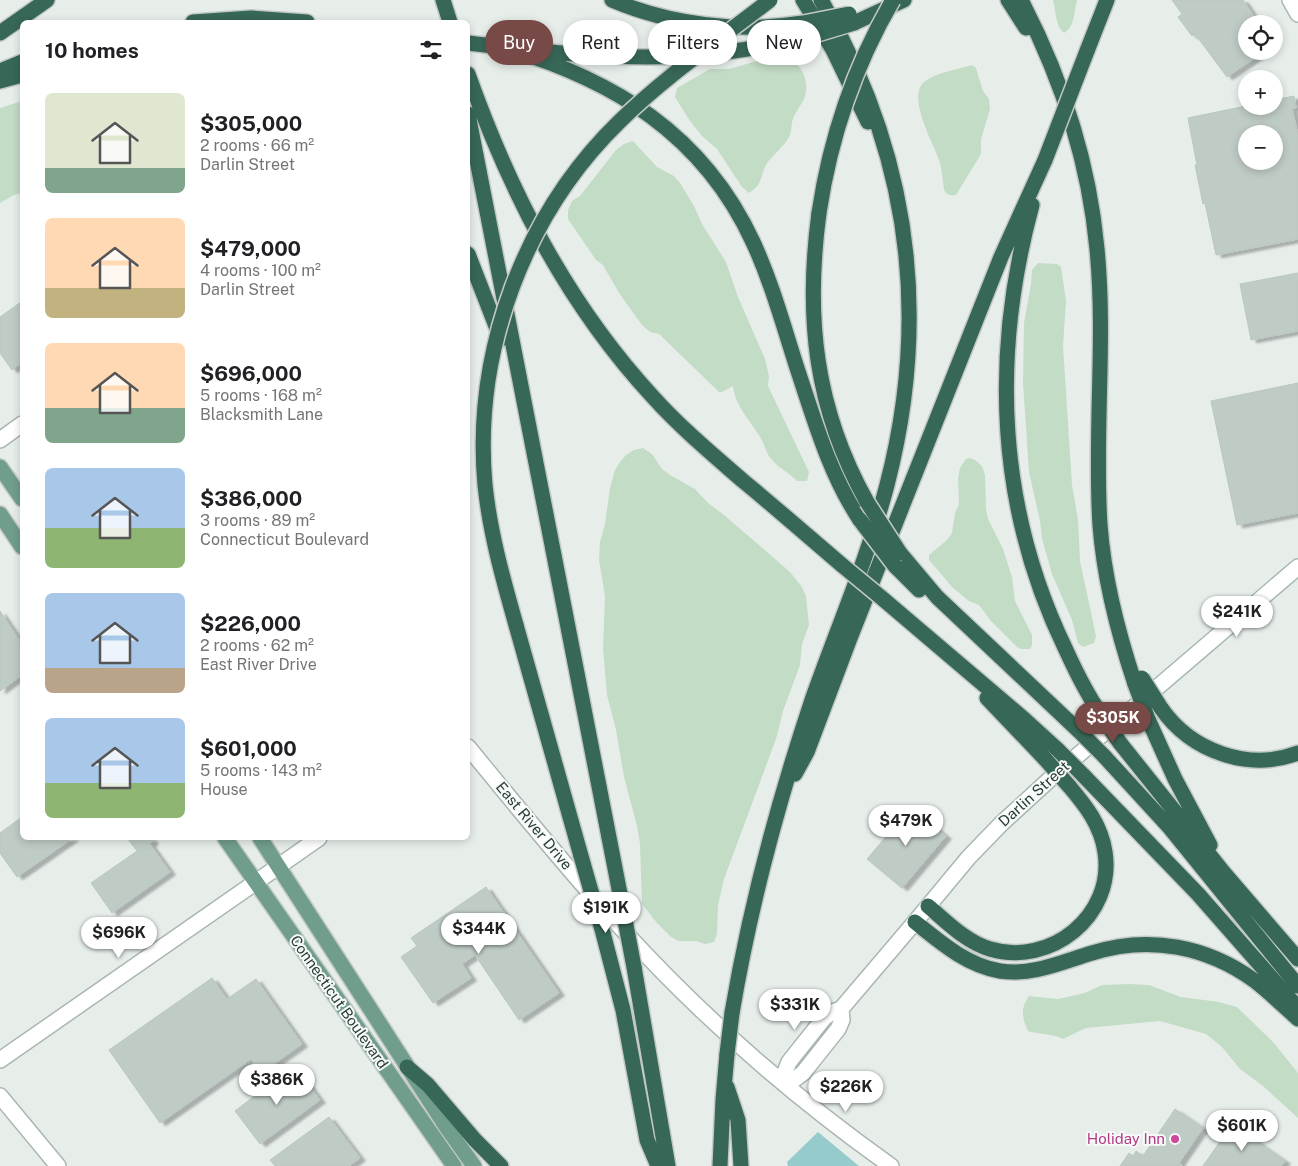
<!DOCTYPE html>
<html lang="en">
<head>
<meta charset="utf-8">
<style>
	body { margin:0; font-family:"Public Sans",sans-serif; background:#f6f6f6; color:#202124; height:100vh; display:flex; flex-direction:column; font-size:19px; white-space:nowrap }
	* { box-sizing:border-box; margin:0 }
	p { font-size:16px; color:#757577 }
	.icon { flex:none; width:28px; height:28px; fill:none; stroke:currentColor; stroke-width:2; stroke-linecap:round; stroke-linejoin:round }
	.map { position:relative; flex:1; overflow:hidden }
	.side { position:absolute; left:20px; top:20px; width:450px; height:820px; display:flex; flex-direction:column; background:#fff; border-radius:8px; box-shadow:0 2px 8px #0003 }
	.side>* { flex:none }
	.guide { position:absolute; left:485px; top:20px; width:475px; height:45px; display:flex; gap:10px }
	.controls { position:absolute; left:1238px; top:15px; display:grid; gap:10px }
	.controls a { display:grid; place-items:center; width:45px; height:45px; border-radius:50%; background:#fff; box-shadow:0 2px 8px #0003; font-size:25px }
	.price { position:absolute; translate:-50% -42px; padding:0 11px; border-radius:18px; background:#fff; color:#222; font-size:16px; line-height:32px; filter:drop-shadow(0 1px 2px #0008) }
	.price::after { content:''; position:absolute; left:50%; top:30px; width:15px; height:11px; margin-left:-8px; background:inherit; clip-path:polygon(0 0,100% 0,50% 100%) }
	.price.selected { background:#774a47; color:#fff }
	ul { padding:0; list-style:none }
	li { display:flex; align-items:center; gap:15px; height:125px; padding:0 25px }
	li span { display:grid; place-items:center; flex:none; width:140px; height:100px; border-radius:8px; color:#555 }
	li>.icon { margin-inline-start:auto }
	span .icon { width:60px; height:60px; fill:#fffc; stroke-width:1 }
	li b { font-size:21px }
	h2 { display:flex; justify-content:space-between; align-items:center; height:60px; padding:0 25px; font-size:21px }
	.tag { padding:0 18px; border-radius:22px; background:#fff; box-shadow:0 2px 8px #0003; font-size:18px; line-height:45px }
	.tag.selected { background:#774a47; color:#fff }
	.map>svg:first-child { display:block }
	.green { fill:#c3dcc6 }
	.water { fill:#96cbcc }
	.building { fill:#bfcbc5; stroke:#bac7c0; fill-rule:evenodd; filter:url(#shadow) }
	.lines { fill:none; stroke-linecap:round; stroke-linejoin:round }
	.minor-casing { stroke:#aab6b0; stroke-width:18 }
	.tertiary-casing { stroke:#aab6b0; stroke-width:18 }
	.secondary-casing { stroke:#a7b8b0; stroke-width:18 }
	.primary-casing { stroke:#c3c9c6; stroke-width:18 }
	.motorway-casing { stroke:#c3c9c6; stroke-width:18 }
	.minor { stroke:#fff; stroke-width:15 }
	.tertiary { stroke:#fff; stroke-width:15 }
	.secondary { stroke:#fff; stroke-width:15 }
	.primary { stroke:#719e8c; stroke-width:15 }
	.motorway { stroke:#376757; stroke-width:15 }
	.motorway-bridge-casing { stroke:#c3c9c6; stroke-width:18; stroke-linecap:butt }
	.motorway-bridge { stroke:#376757; stroke-width:15 }
	.hotel-dot { fill:#d1479c; stroke:#f7faf9; stroke-width:2 }
	.labels { text-anchor:middle; stroke-width:4; stroke-linejoin:round; paint-order:stroke }
	.street-label { font-size:15px; fill:#283e35; stroke:#f7faf9 }
	.hotel-label { font-size:15px; fill:#b23c85; stroke:#f7faf9; text-anchor:end }
</style>
</head>
<body>
<div class="map">
<svg width="1298" height="1166" viewBox="0 0 1298 1166">
	<defs>
		<filter id="shadow"><feDropShadow dx="5.5" dy="3" stdDeviation="1" flood-color="#0004"/></filter>
	</defs>
	<rect width="100%" height="100%" fill="#e7eeea"/>
	<!-- green -->
	<path class="green" d="M1053,0h24c-3,11 -2,27 -13,33 -9,-7 -8,-22 -11,-33z
		M784,55c17,7 27,26 20,44 -3,6 -7,11 -10,17 -3,6 -2,13 -4,19 -4,10 -19,21 -24,30 -6,12 -4,21 -17,28l-7,-6 -25,-38 -15,-13 -12,-15 -15,-24 2,-9 33,-19h19l46,-13z
		M972,65l4,3 7,23 6,8 1,10 -9,30v15l-25,41c-6,1 -9,0 -12,-5 -1,-9 -2,-18 -4,-27 -5,-18 -34,-65 -16,-81 13,-10 32,-12 48,-17z
		M22,101v92l-8,2 -14,8v-95z
		M633,141l24,26 17,9 6,7 14,23 8,18 24,38 12,35 27,62 4,17 -1,10 41,86 -2,9h-10c-7,-8 -17,-12 -24,-20 -7,-7 -8,-16 -13,-24 -10,-17 -25,-31 -27,-51l-11,6h-3l-60,-58 -9,-2 -8,-7 -23,-32 -16,-28 -7,-5 -28,-41v-9l4,-9 8,-5 36,-46 8,-6z
		M1038,263l19,1 4,3 5,34 -3,45 9,139 6,35 2,41 16,75 -2,7 -11,4 -5,-4 -6,-23 -20,-46 -10,-35 -2,-18 -11,-49 -6,-89 1,-60 7,-39 1,-14z
		M643,448l9,6 10,15 8,6 25,14 13,14 16,12 66,57 12,15 4,9 3,29 -7,19 -2,21 -17,46 -7,28 -52,140 -6,26 -1,29 -3,8 -9,2 -9,-3h-18l-8,-5 -13,-13 -15,-19 -2,-60 -3,-18 -13,-49 -8,-47 -9,-35 -4,-47 2,-52 -6,-36 1,-18 5,-18 5,-36 5,-18 5,-8 6,-7 8,-5z
		M970,458l5,2 7,6 3,9 1,34 2,10 15,30 9,28 3,24 17,34v10l-2,4h-9l-4,-2 -26,-26 -12,-16 -10,-4 -16,-13 -24,-28v-5l18,-15 5,-7 3,-20 4,-9 -1,-26 2,-10 6,-9z
		M1129,984l20,1 32,12 38,5 18,5 36,35 25,31v45l-35,-32 -23,-17 -18,-22 -16,-13 -46,-13 -74,7 -23,11c-11,-6 -23,-4 -35,-8 -6,-13 -8,-23 1,-35l29,3 27,-6 17,-8z"/>
	<!-- water -->
	<path class="water" d="M818,1132l41,34h-71l-1,-4z"/>
	<!-- building -->
	<path class="building" d="M1172,0h71l16,24h-13v27h19l-38,26 -32,-43 -3,2 -14,-19 4,-3z
		M1294,96l2,12h-4l6,28v103l-82,16 -11,-52 -2,1 -8,-39h2l-9,-47 58,-12h28v-6zM1246,134h28v27h-28z
		M1298,273v58l-47,9 -11,-56z
		M21,302l1,60 -10,8 -12,-17v-36z
		M1298,383v130l-61,12 -26,-124z
		M0,611l22,33v31l-22,16z
		M911,807l35,29 -44,52 -35,-29z
		M22,817v21h51l-56,39 -17,-24v-20z
		M127,838h24l2,3 -3,3 20,28 -58,41 -21,-30 46,-32z
		M486,887l73,106 -40,27 -44,-65 -13,9 9,14 -38,25 -32,-46 16,-11 -6,-8z
		M212,978l15,21 29,-20 46,65 -41,29 -10,-14 -91,64 -51,-73z
		M297,1069l23,31 -60,44 -25,-33 34,-26 2,3z
		M1175,1109l28,19 -24,35 4,3h-63l9,-13 4,3 3,-5 7,5z
		M329,1117l31,41 -11,8h-74l-5,-6z
		M1232,1124l53,37 -4,5h-78z"/>
	<g class="lines">
		<defs>
			<path id="minor" d="M0,440l22,-16
				M0,1060l256,-178"/>
			<path id="tertiary" d="M468,747c50,61 100,123 154,182 80,88 172,168 269,237
				M256,882l63,-44
				M784,1083l1,-11 4,-10 35,-44 8,-6 9,-3 74,-87
				M784,1083l11,-4 8,-6 35,-44 4,-9 -1,-11"/>
			<path id="secondary" d="M1290,0l8,14
				M915,922l54,-65 33,-34 47,-43 249,-213
				M0,1096l58,70"/>
			<path id="primary" d="M0,467l22,32
				M0,514l22,33
				M225,838l229,328
				M260,838l187,290 27,38"/>
			<path id="motorway" d="M443,0l7,22
				M612,0c59,25 128,33 191,23
				M803,0l30,50 35,72
				M1008,0l18,28
				M1021,0c40,77 68,162 76,249 9,92 -3,184 3,276 4,54 18,108 35,159
				M193,22l58,-4 56,4
				M854,23l50,-23
				M0,33l47,-33
				M468,43c75,9 154,18 231,12 38,-3 75,-10 112,-19
				M502,47c111,32 201,87 251,195 19,41 31,86 45,129 17,51 32,104 62,149
				M1087,51l20,-51
				M0,71l22,-9
				M468,74c42,118 99,230 185,323 27,30 58,56 89,83 34,28 67,57 101,86
				M0,81l22,-6
				M468,114l153,785
				M1032,205c-41,151 -35,303 34,445 10,22 21,44 34,63
				M819,213c-14,104 -4,196 48,289
				M468,254l33,85
				M900,553l37,44 142,134
				M895,566l24,24
				M883,599l141,120 34,31
				M516,625l65,231
				M987,698l59,62
				M1161,708c30,43 87,64 137,45
				M1148,719l27,60 35,66
				M1120,743l104,130 74,86
				M1104,756l66,72 128,158
				M795,774l12,-22 43,-114 151,-381 44,-97
				M1083,775l115,119 100,114
				M928,906c19,16 38,36 62,43 60,18 125,-33 115,-97 -4,-27 -19,-46 -36,-66
				M915,922c25,20 51,43 85,49 32,5 62,-9 92,-18 57,-18 115,-7 163,28 15,12 29,25 43,38
				M603,933l20,77 24,130 11,26
				M634,967l34,199
				M732,1013c18,-107 46,-211 80,-313 25,-71 56,-142 75,-215 44,-170 22,-333 -66,-485
				M407,1067l21,18 47,55 26,26
				M727,1087l11,33 3,46
				M720,1166l3,-66 4,-46"/>
		</defs>
		<!-- minor casing -->
		<use href="#minor" class="minor-casing"/>
		<!-- tertiary casing -->
		<use href="#tertiary" class="tertiary-casing"/>
		<!-- secondary casing -->
		<use href="#secondary" class="secondary-casing"/>
		<!-- primary casing -->
		<use href="#primary" class="primary-casing"/>
		<!-- motorway casing -->
		<use href="#motorway" class="motorway-casing"/>
		<!-- minor -->
		<use href="#minor" class="minor"/>
		<!-- tertiary -->
		<use href="#tertiary" class="tertiary"/>
		<!-- secondary -->
		<use href="#secondary" class="secondary"/>
		<!-- primary -->
		<use href="#primary" class="primary"/>
		<!-- motorway -->
		<use href="#motorway" class="motorway"/>
		<defs>
			<path id="motorway-bridge" d="M803,23l46,-9
				M811,36l43,-13
				M1045,160l42,-109
				M819,213c11,-74 36,-148 74,-213
				M867,502l33,51
				M860,520l35,46
				M843,566l40,33
				M516,625c-13,-46 -26,-92 -31,-140 -12,-133 39,-271 135,-364 46,-45 100,-82 150,-121
				M1142,678l19,30
				M1135,684l13,35
				M1100,713l20,30
				M1079,731l25,25
				M1058,750l25,25
				M1046,760l23,26
				M581,856l22,77
				M621,899l13,68
				M727,1054l5,-41"/>
		</defs>
		<!-- motorway-bridge casing -->
		<use href="#motorway-bridge" class="motorway-bridge-casing"/>
		<!-- motorway-bridge -->
		<use href="#motorway-bridge" class="motorway-bridge"/>
	</g>
	<!-- markers -->
	<circle class="hotel-dot" cx="1175" cy="1139" r="5"/>
	<g class="labels">
		<!-- street labels -->
		<g class="street-label">
			<text transform="translate(1034 794) rotate(-42)" y="5">Darlin Street</text>
			<text transform="translate(534 826) rotate(50)" y="5">East River Drive</text>
			<text transform="translate(339 1002) rotate(55)" y="5">Connecticut Boulevard</text>
		</g>
		<!-- hotel labels -->
		<g class="hotel-label">
			<text x="1165" y="1144">Holiday Inn</text>
		</g>
	</g>
</svg>
<div class="controls">
<a><svg class="icon" aria-label="locate" viewBox="0 0 24 24"><circle cx="12" cy="12" r="6"/><path d="M12 2v4M12 18v4M2 12h4M18 12h4"/></svg></a>
<a>+</a>
<a>−</a>
</div>
<b class="price" style="left:1237px;top:638px">$241K</b>
<b class="price selected" style="left:1113px;top:744px">$305K</b>
<b class="price" style="left:906px;top:847px">$479K</b>
<b class="price" style="left:606px;top:934px">$191K</b>
<b class="price" style="left:479px;top:955px">$344K</b>
<b class="price" style="left:119px;top:959px">$696K</b>
<b class="price" style="left:795px;top:1031px">$331K</b>
<b class="price" style="left:277px;top:1106px">$386K</b>
<b class="price" style="left:846px;top:1113px">$226K</b>
<b class="price" style="left:1242px;top:1152px">$601K</b>
<div class="guide">
<a class="tag selected">Buy</a>
<a class="tag">Rent</a>
<a class="tag">Filters</a>
<a class="tag">New</a>
</div>
<section class="side">
<h2>10 homes<svg class="icon" aria-label="filters" viewBox="0 0 24 24"><path d="M4 7h16M4 17h16"/><circle cx="9" cy="7" r="2"/><circle cx="15" cy="17" r="2"/></svg></h2>
<ul>
<li><span style="background:linear-gradient(#dfe7d0 75%,#7fa58c 0)"><svg class="icon" aria-label="home" viewBox="0 0 24 24"><path d="M3 11l9-7 9 7M6 9v11h12V9"/></svg></span><div><b>$305,000</b><p>2 rooms · 66 m²</p><p>Darlin Street</p></div></li>
<li><span style="background:linear-gradient(#ffd9b3 70%,#c2b280 0)"><svg class="icon" aria-label="home" viewBox="0 0 24 24"><path d="M3 11l9-7 9 7M6 9v11h12V9"/></svg></span><div><b>$479,000</b><p>4 rooms · 100 m²</p><p>Darlin Street</p></div></li>
<li><span style="background:linear-gradient(#ffd9b3 65%,#7fa58c 0)"><svg class="icon" aria-label="home" viewBox="0 0 24 24"><path d="M3 11l9-7 9 7M6 9v11h12V9"/></svg></span><div><b>$696,000</b><p>5 rooms · 168 m²</p><p>Blacksmith Lane</p></div></li>
<li><span style="background:linear-gradient(#a9c7e8 60%,#8fb573 0)"><svg class="icon" aria-label="home" viewBox="0 0 24 24"><path d="M3 11l9-7 9 7M6 9v11h12V9"/></svg></span><div><b>$386,000</b><p>3 rooms · 89 m²</p><p>Connecticut Boulevard</p></div></li>
<li><span style="background:linear-gradient(#a9c7e8 75%,#b9a48a 0)"><svg class="icon" aria-label="home" viewBox="0 0 24 24"><path d="M3 11l9-7 9 7M6 9v11h12V9"/></svg></span><div><b>$226,000</b><p>2 rooms · 62 m²</p><p>East River Drive</p></div></li>
<li><span style="background:linear-gradient(#a9c7e8 65%,#8fb573 0)"><svg class="icon" aria-label="home" viewBox="0 0 24 24"><path d="M3 11l9-7 9 7M6 9v11h12V9"/></svg></span><div><b>$601,000</b><p>5 rooms · 143 m²</p><p>House</p></div></li>
</ul>
</section>
</div>
</body>
</html>
